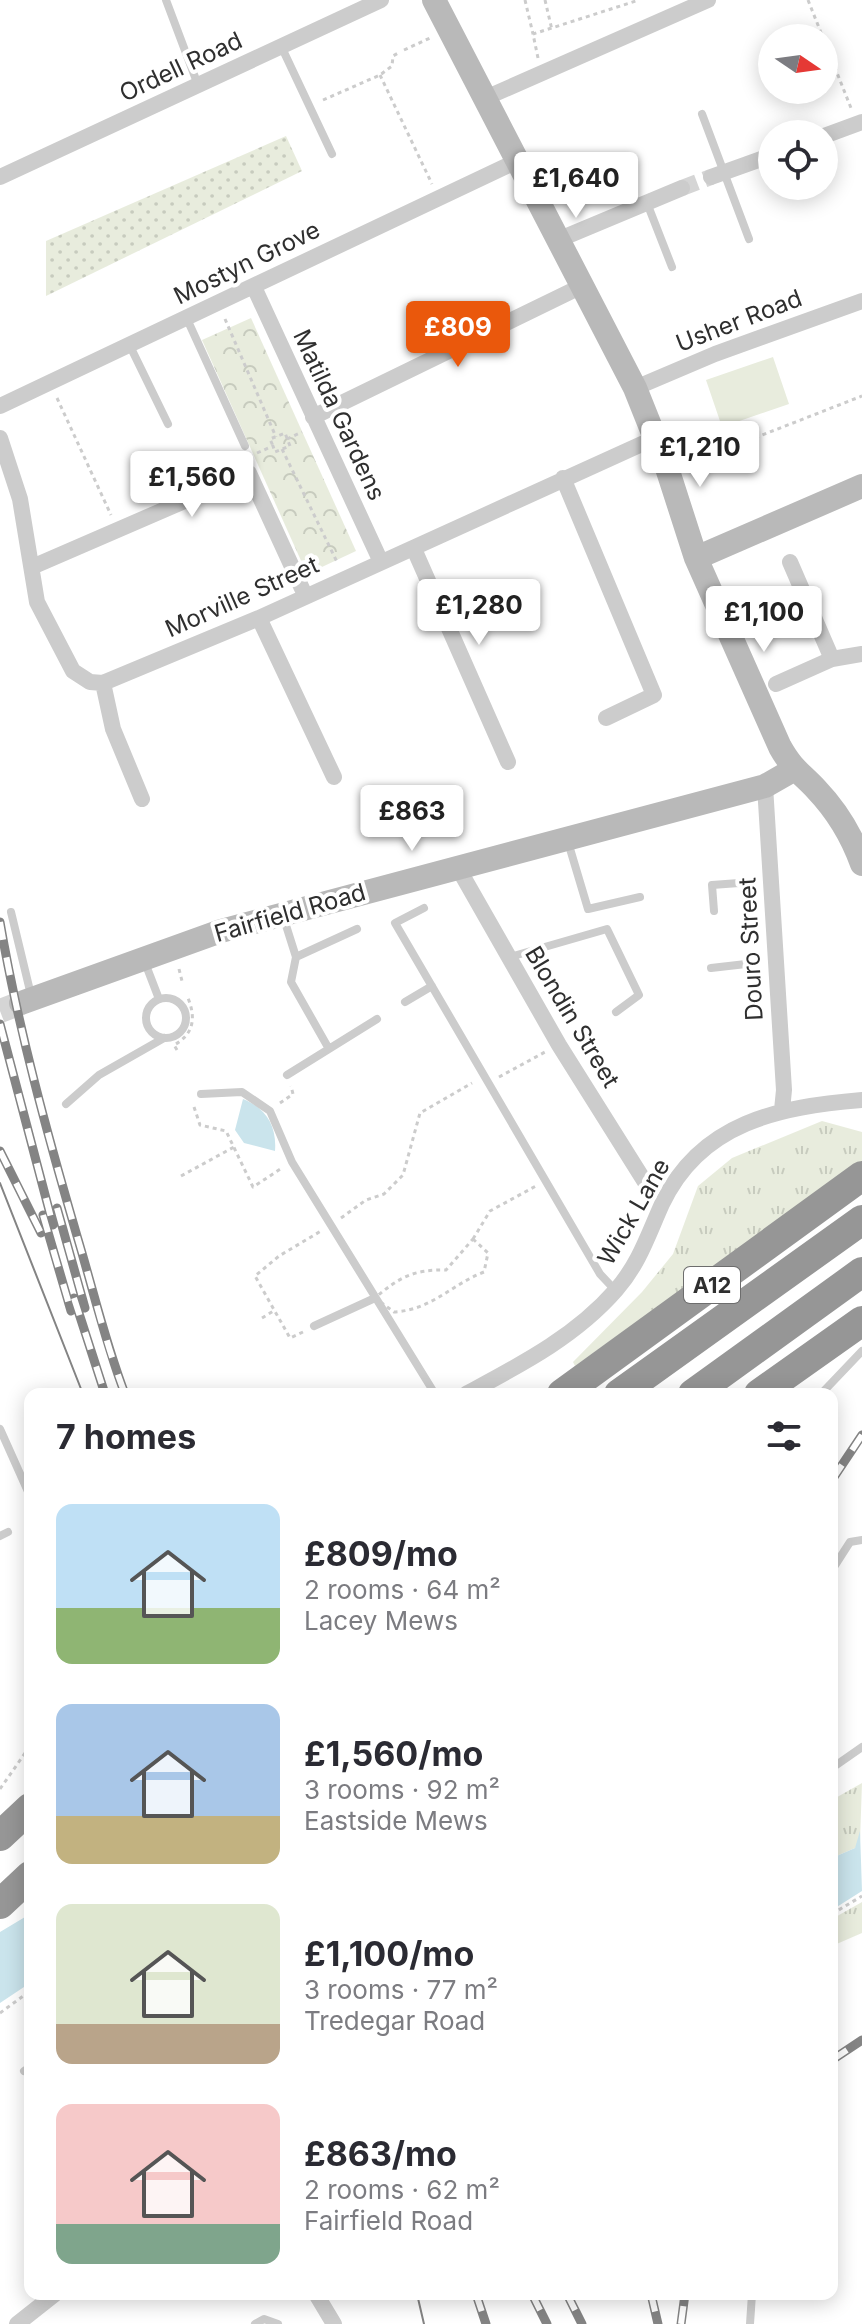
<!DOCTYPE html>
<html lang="en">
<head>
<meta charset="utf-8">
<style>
	body { margin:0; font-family:Inter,sans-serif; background:#f7f7f7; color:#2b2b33; height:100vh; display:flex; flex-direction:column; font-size:30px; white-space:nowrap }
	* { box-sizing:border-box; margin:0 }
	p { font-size:26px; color:#7c7c81 }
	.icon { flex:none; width:44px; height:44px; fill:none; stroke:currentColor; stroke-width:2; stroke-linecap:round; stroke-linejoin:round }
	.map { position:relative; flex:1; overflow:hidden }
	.drawer { position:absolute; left:24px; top:1388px; width:814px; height:912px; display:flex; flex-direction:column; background:#fff; border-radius:16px; box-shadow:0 4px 20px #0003 }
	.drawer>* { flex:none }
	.needle { width:52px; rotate:103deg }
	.tools { position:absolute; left:758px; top:24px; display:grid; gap:16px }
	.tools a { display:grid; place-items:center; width:80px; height:80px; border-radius:50%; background:#fff; box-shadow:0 4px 20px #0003; font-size:40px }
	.price { position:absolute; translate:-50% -68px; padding:0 18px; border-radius:8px; background:#fff; color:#222; font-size:26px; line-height:52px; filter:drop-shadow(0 2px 4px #0008) }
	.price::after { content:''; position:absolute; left:50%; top:48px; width:24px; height:18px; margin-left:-12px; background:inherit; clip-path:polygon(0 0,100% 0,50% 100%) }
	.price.current { background:#ea580c; color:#fff }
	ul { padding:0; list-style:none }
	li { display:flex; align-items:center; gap:24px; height:200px; padding:0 32px }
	li span { display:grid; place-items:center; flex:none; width:224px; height:160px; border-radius:16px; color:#555 }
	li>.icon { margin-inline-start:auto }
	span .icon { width:96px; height:96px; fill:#fffc; stroke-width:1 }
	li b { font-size:34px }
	h2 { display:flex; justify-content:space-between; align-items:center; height:96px; padding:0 32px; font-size:34px }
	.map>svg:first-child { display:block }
	.grass { fill:url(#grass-tufts) }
	.forest { fill:url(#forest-crowns) }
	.garden { fill:url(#garden-dots) }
	.pitch { fill:#e8ecdd }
	.water { fill:#cae4ec }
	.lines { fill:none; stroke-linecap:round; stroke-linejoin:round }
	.street-tunnel { stroke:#d5d5d5; stroke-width:16; stroke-dasharray:16 8; stroke-linecap:butt }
	.secondary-tunnel { stroke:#d5d5d5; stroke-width:24; stroke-dasharray:24 12; stroke-linecap:butt }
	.path { stroke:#ccc; stroke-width:3; stroke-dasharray:4 4; stroke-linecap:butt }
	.lane { stroke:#ccc; stroke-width:8 }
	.street { stroke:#ccc; stroke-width:16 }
	.secondary { stroke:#b9b9b9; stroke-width:24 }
	.highway { stroke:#969696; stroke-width:30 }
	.tram { stroke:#848484; stroke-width:2 }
	.rail-casing { stroke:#848484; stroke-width:9 }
	.rail { stroke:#fff; stroke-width:6; stroke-dasharray:18; stroke-linecap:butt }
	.labels { text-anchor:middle; stroke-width:8; stroke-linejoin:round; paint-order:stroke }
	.shield { fill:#fff; stroke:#6d6d6d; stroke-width:2 }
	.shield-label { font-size:22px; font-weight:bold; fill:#2f2f2f }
	.street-label { font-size:24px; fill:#2f2f2f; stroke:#fff }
</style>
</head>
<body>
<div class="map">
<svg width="862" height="2324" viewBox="0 0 862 2324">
	<defs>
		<pattern id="grass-tufts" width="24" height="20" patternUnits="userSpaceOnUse" patternTransform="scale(2)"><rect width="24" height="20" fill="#e8ecdd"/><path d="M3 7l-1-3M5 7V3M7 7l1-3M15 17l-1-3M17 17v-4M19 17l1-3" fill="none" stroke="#c7cbbe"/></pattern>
		<pattern id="forest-crowns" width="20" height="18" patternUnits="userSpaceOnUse" patternTransform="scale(2)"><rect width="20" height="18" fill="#e8ecdd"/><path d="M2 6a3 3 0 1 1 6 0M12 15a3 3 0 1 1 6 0" fill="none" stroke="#c7cbbe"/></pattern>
		<pattern id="garden-dots" width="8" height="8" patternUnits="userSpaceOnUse" patternTransform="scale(2)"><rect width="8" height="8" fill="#e8ecdd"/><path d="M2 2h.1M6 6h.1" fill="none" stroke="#c7cbbe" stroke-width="1.8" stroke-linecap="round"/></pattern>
	</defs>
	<rect width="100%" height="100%" fill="#fff"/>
	<!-- grass -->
	<path class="grass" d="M822,1121l40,11v29l-287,205 -2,-4 69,-70 31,-38 25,-68 34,-28z
		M862,1783l-2,58 -5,7 -23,10v-58z
		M862,1902v31l-30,13v-27z"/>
	<!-- forest -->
	<path class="forest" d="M251,318l105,233 -49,23 -105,-234z"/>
	<!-- garden -->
	<path class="garden" d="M286,136l16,35 -256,125v-55z"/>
	<!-- pitch -->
	<path class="pitch" d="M773,357l16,47 -67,23 -16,-47z"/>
	<!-- water -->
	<path class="water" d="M243,1099c23,9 34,27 32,52l-31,-8 -9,-13z
		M860,1831l2,60 -30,19v-52l23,-10z
		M30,1914v69l-30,20v-71z"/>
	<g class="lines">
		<!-- street-tunnel -->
		<path class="street-tunnel" d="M682,188l29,-11"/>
		<!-- secondary-tunnel -->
		<path class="secondary-tunnel" d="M0,1011l21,-8"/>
		<!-- path -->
		<path class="path" d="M525,0l8,34
			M545,0l7,30
			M808,0l43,108
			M404,50l26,-12
			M538,58l-5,-24 106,-34
			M380,75l52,109
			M323,100l57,-25 12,-9 1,-10 7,-4
			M225,319l51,118
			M57,398l54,117
			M287,439l15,-7
			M282,449l56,115
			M257,453l16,-7 2,6 15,-6 -5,-13 -15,6 3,7
			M688,464l174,-68
			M179,969l3,12
			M177,1050l-3,-5c20,-11 22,-27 14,-47
			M499,1077l46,-25
			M280,1103l13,-9 -2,-8
			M194,1107l6,18 26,6 27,56 29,-19
			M181,1176l53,-29
			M341,1218l25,-18 18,-6 19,-19 17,-62 52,-30
			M473,1239l15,14 -4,19c-32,12 -52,38 -90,40l-19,-14c23,-20 39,-29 71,-28z
			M473,1239l17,-28 46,-25
			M262,1318l13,-8
			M303,1332l-13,6 -35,-62 24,-20 42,-25
			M0,1789l30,-43
			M832,1914l30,-18
			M0,2013l30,-22"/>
		<!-- lane -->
		<path class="lane" d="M166,0l32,85
			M282,48l50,106
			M702,114l47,125
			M647,203l25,64
			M187,319l58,127
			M129,344l39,80
			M568,842l20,67 52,-12
			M424,908l-29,15 205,351 15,16
			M714,911l-2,-26 27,-2
			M11,912l20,83
			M284,919l12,38 61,-28
			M296,957l-5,25 38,67
			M510,957l97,-28 32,66 -23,17
			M144,960l15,39
			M711,968l35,-4
			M146 1018a20 20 0 1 1 40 0a20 20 0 1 1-40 0Z
			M405,1002l27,-16
			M287,1075l90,-56
			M201,1094l41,-2 28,19 22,51 143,232
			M66,1104l33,-29 65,-37
			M314,1326l61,-28
			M821,1394l41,-43
			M0,1429l30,67
			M0,1536l8,-4
			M832,1570l18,-28 12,-2
			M832,1768l30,-21
			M24,2071l6,-4
			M255,2324l9,-5 14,5
			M750,2324l2,-30"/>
		<!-- street -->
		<path class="street" d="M483,99l225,-99
			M824,136l38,-14
			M0,177l381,-177
			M711,177l61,-22
			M560,239l122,-51
			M254,287l127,275
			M635,388l80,-34 147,-53
			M0,406l515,-244
			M313,417l271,-132
			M0,438l20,61 17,103 36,69 17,11 13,1 156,-65 396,-180
			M563,478l91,217 -48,23
			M414,549l94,213
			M790,562l42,97
			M32,567l217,-94 56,122
			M259,618l75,159
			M103,683l10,46 29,70
			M776,684l56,-25 30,-5
			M765,786l19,304 -2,20
			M457,866l102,179 91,145
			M466,1394c54,-29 109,-57 150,-104 23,-26 32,-55 46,-86 39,-82 117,-97 200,-104
			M316,2294l18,30
			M17,2324l38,-30"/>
		<!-- secondary -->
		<path class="secondary" d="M434,0l201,388 32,80 29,90 84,189c13,23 20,25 36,42 21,22 36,47 46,75
			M696,558l166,-72
			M21,1003l200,-72 544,-145 28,-16"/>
		<!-- highway -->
		<path class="highway" d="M562,1394l300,-218
			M619,1394l243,-174
			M693,1394l169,-122
			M759,1394l103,-73
			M0,1836l30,-28
			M0,1904l30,-28"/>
		<!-- tram -->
		<path class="tram" d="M0,1183l83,211
			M417,2294l7,30"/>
		<defs>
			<path id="rail" d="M0,922c18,106 47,211 77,314 16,53 28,106 48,158
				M0,1024l53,201
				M0,1151l41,82
				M57,1208l28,100
				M43,1215l28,96
				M74,1298l31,96
				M832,1480l30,-45
				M832,2060l30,-20
				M476,2294l10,30
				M532,2294l15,30
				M567,2294l15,30
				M651,2294l7,30
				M681,2324l4,-30"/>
		</defs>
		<!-- rail casing -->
		<use href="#rail" class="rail-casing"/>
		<!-- rail -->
		<use href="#rail" class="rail"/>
	</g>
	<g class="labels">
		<!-- shield labels -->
		<rect class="shield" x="684" y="1267" width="56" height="36" rx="6"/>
		<g class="shield-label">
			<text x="712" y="1293">A12</text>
		</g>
		<!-- street labels -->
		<g class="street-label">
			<text transform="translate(181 67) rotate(-25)" y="8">Ordell Road</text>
			<text transform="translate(247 263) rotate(-26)" y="8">Mostyn Grove</text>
			<text transform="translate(739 321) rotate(-21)" y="8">Usher Road</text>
			<text transform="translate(339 415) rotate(65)" y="8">Matilda Gardens</text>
			<text transform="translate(242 597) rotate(-24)" y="8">Morville Street</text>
			<text transform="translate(290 913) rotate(-16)" y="8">Fairfield Road</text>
			<text transform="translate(751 949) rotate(-93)" y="8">Douro Street</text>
			<text transform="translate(572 1017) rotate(59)" y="8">Blondin Street</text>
			<text transform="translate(634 1212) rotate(-60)" y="8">Wick Lane</text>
		</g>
	</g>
</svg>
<div class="tools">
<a><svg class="needle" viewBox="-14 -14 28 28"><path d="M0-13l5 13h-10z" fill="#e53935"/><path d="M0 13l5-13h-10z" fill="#7c7c81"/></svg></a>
<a><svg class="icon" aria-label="locate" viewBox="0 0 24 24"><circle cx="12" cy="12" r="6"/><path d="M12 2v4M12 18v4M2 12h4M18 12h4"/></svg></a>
</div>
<b class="price" style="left:576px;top:220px">£1,640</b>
<b class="price current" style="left:458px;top:369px">£809</b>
<b class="price" style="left:700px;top:489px">£1,210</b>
<b class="price" style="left:192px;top:519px">£1,560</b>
<b class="price" style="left:479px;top:647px">£1,280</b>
<b class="price" style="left:764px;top:654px">£1,100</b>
<b class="price" style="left:412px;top:853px">£863</b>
<section class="drawer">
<h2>7 homes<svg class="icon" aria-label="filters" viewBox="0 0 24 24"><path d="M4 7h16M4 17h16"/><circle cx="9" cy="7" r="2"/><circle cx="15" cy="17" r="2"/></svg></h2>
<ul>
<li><span style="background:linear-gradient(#bfe0f5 65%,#8fb573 0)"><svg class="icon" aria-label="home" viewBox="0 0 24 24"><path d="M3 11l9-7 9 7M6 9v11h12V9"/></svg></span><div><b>£809/mo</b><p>2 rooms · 64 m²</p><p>Lacey Mews</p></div></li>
<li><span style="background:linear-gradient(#a9c7e8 70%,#c2b280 0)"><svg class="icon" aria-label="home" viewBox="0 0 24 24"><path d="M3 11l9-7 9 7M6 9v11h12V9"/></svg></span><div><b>£1,560/mo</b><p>3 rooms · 92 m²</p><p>Eastside Mews</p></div></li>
<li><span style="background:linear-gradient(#dfe7d0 75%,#b9a48a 0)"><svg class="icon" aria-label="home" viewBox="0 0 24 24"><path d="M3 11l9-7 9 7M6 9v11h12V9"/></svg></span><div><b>£1,100/mo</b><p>3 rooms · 77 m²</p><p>Tredegar Road</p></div></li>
<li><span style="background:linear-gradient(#f6c9c9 75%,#7fa58c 0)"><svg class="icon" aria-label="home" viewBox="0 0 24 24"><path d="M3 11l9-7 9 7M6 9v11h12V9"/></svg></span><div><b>£863/mo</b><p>2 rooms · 62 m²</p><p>Fairfield Road</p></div></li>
</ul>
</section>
</div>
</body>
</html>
